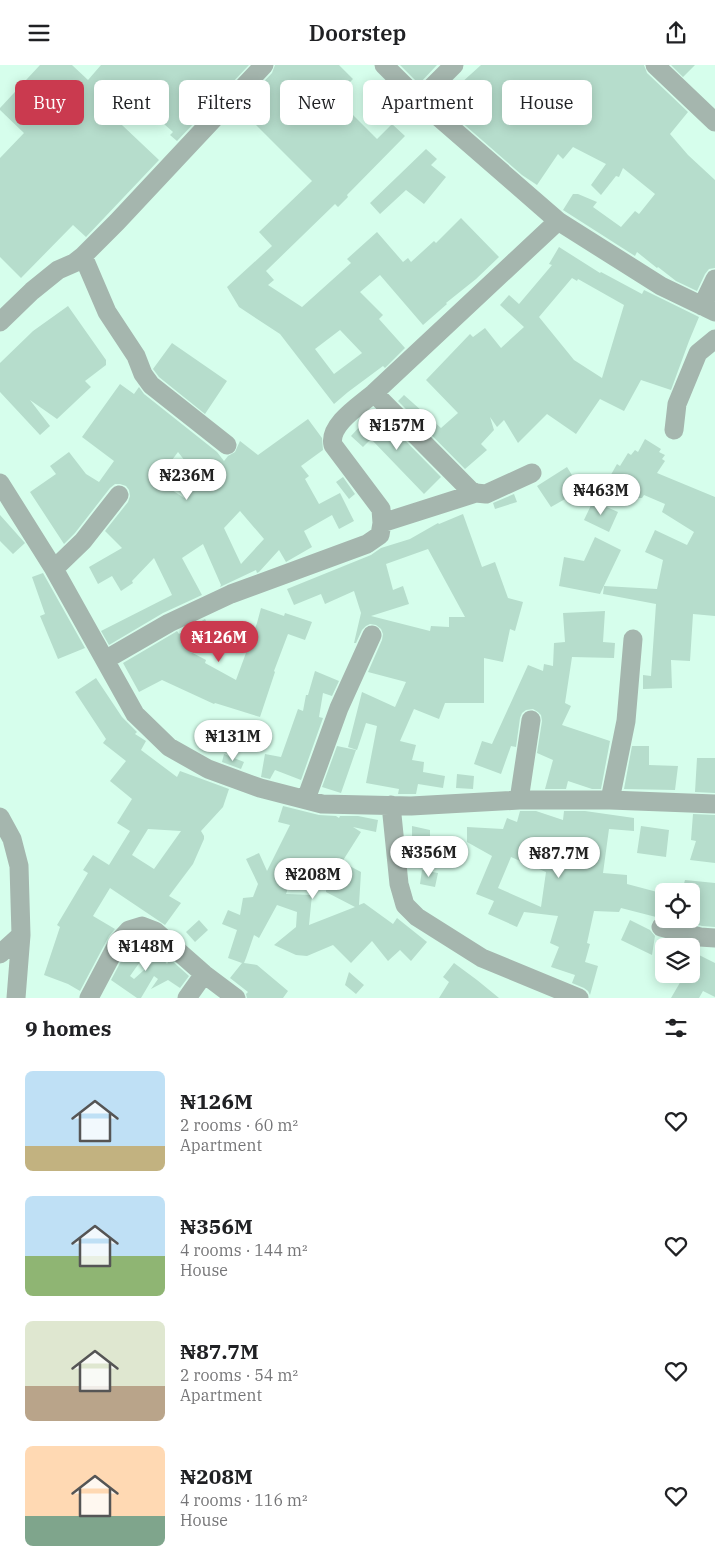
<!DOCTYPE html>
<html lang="en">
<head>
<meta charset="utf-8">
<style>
	body { margin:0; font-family:"IBM Plex Serif",serif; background:#f2f2f2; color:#202124; height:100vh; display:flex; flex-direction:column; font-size:19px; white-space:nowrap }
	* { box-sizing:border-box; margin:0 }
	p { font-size:16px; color:#757577 }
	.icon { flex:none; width:28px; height:28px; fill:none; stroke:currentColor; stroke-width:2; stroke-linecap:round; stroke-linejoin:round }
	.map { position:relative; height:933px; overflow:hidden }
	.drawer { display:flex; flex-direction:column; background:#fff; flex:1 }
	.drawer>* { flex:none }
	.hud { position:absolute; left:15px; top:15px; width:685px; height:45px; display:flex; gap:10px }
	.buttons { position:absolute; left:655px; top:818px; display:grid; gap:10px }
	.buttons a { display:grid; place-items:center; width:45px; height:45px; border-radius:8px; background:#fff; box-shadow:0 2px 12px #0003; font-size:25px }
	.price { position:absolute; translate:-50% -42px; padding:0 11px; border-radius:18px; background:#fff; color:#222; font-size:16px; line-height:32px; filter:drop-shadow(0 1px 2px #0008) }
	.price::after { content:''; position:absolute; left:50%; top:30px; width:15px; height:11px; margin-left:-8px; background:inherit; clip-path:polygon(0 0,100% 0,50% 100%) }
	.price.active { background:#ca3a4f; color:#fff }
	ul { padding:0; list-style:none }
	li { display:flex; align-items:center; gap:15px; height:125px; padding:0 25px }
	li span { display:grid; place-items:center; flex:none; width:140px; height:100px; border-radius:8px; color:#555 }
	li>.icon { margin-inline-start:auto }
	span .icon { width:60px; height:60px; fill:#fffc; stroke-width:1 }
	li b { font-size:21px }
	h2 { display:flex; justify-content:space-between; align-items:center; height:60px; padding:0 25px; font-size:21px }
	.pill { padding:0 18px; border-radius:8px; background:#fff; box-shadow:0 2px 12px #0003; font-size:18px; line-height:45px }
	.pill.active { background:#ca3a4f; color:#fff }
	header { display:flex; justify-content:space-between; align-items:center; height:65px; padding:0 25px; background:#fff; font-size:22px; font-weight:600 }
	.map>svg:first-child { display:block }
	.building { fill:#b6ddcc; fill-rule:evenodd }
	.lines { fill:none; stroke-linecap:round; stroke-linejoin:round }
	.street { stroke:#a5b6ae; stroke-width:19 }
</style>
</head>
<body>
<header><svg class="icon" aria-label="menu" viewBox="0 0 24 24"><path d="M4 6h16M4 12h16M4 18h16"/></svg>Doorstep<svg class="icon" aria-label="share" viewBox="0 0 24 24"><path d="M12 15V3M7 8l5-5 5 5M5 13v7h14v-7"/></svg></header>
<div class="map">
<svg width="715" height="933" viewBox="0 0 715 933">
	<rect width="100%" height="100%" fill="#d6feec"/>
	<!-- building -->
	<path class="building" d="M40,0h32l16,15 13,-15h148l-72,76 -7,-6 3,-3 -49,-44 -20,20 55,52 -73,77 -13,-12 -52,53 -21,-21v-99l24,-25 -24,-23v-2z
		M275,0h64l14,14 -18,18 42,42 15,-15 13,12 -58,59 1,2 -10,10 -3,-3 -69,67 8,9 -6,5 34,22 49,-44 -4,-4 30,-27 26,30 5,-4 3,4 23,-21 2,2 25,-25 38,39 -23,22 -30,24 1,1 -24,21 -43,-50 -20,17 23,23 -4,4 26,29 -20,20 -2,-2 -35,26 -14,12 -54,-70 -41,-27 -12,-20 45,-41 -13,-14 53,-51 -73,-73 33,-35zM340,265l22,23 -28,21 -19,-25z
		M400,0h37l-18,19z
		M481,0h163l3,8 41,39 -18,22 18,21 27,25v88l-6,1 -4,5 -8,17 -21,-10 -18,-14 -1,1 -20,-16 -2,4 -72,-46 10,-16h5l19,8 -4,5 28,20 14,-16 4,3 16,-20 -32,-26 -4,9 -3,-1 -15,19 -10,-10 15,-21 -33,-17 -10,12 -5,-5 -21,31 -15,-10 -79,-69 19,-19 -2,-3z
		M671,0h24l-12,12z
		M426,84l11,10 -6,6 15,12 -22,27 -18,-14 -26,24 -10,-11z
		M559,182l41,26 1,-1 41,22 2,-4 55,27 -10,24 -18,49 -30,-10 -17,31 -24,-12 -24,35 -29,-20 -29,29 -14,-23 -7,7 -7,-10 4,13 -13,14 6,6 -22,19 -67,-68 6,-6 37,33 17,-15 -32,-33 44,-46 3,3 12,-9 16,20 23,-21 -24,-22 9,-10 10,9 33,-39 -3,-1zM572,213l5,3 1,-2 46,26 -22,73 -28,-18 -35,-43z
		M68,241l38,54v5l-21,16 6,6 -34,32 -27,-19 20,26 -10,9 -40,-43v-29l33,-32z
		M172,278l55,38 -22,33 -46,-37 -6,-8z
		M120,319l14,10 5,-7 5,7 73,58 7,9 4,-5 7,-4 5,-11 18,14 50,-36 14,19 1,12 -22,16 8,10 -4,3 14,25 21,-11 14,28 -15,8 -7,-14 -28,16 8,16 -26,15 -7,-12 -20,22 -2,1 -1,-3 -36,17 1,-2 -18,-41 -21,14 20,37 -39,18 -54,32 -8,-14 71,-36 -18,-37 -22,23 1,2 -12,8 -9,-15 -14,8 -9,-17 33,-19 -17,-17 23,-29 2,-6 -1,-6 -3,-4 -6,-2h-5l-5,4 -35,45 -11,11 -34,-52 26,-18 -6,-8 19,-14 17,22 13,8 15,-21 -32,-24zM178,387l24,31 -18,15 -27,-18zM240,446l24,28 -23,25 -17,-36z
		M377,347l64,65 -17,17 -53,-55 -8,8 -12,-11 11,-12z
		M645,374l16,10 -2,3 6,3 -3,4 3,2 -8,12 58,24v119l-22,-2 -3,47 -19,-1 1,28 -29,1v-14l8,1 5,-72 -53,-10 1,-8 53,3 6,-29 -18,-8 10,-22 32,15 7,-13 -32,-20 3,-8 -21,-9 -2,3h-4l-30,-18 9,-16 3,2 8,-13 3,2 4,-5 3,2z
		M567,402l14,23 -30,17 -14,-21z
		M343,412l12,17 -6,5 -13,-17z
		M514,429l3,8 -22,7 -2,-6z
		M593,436l25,11 -9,20 -25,-12z
		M463,449l19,53 13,-5 13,36 15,4 -8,29 -5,-2 -7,33 -19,-4v45h-39l-6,16 -25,-10 -14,32 16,4 -4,15 12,2 -1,10 22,4 -2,12 -25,-4 -2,10h-18l1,-5 -33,-6 11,-57 -11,-3 -9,27 -9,-3 14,-55 33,15 11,-25 -38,-10 14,-32 1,-6 -2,-5 -5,-4 -6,-1 -4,2 -4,4 -6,13h-2l7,-30 -7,-22 -29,13 -4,-10 -27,11 -7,-16 84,-34 10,-7 29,-9 28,-16 1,1zM428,484l37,68h-16v10l-18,-1 -1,5 -59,-15 38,-12 -6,-18 -10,4 -7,-26z
		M0,450l25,28 -12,11 -13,-13z
		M595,472l26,13 -21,44 -41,-8 5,-29 20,4z
		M43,508l42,75 -27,11 -18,-43 5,-2 -13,-37z
		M261,543l23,8 1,-3 27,9 -7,18 -17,-6 -14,37 1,1 -15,45 -45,-14 -1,1 -52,-24 -23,12 -16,-29 51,-30 3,-2 2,3 26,-15 10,19 -26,13 17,9 -1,3 31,17 21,-57z
		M605,546l-2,31 12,1 -1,15 -42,-1 -7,46 6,3 -9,19 48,16 -9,48h-9l-24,-8 -2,8h-21l8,-29 -16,-7 5,-32 -1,-6 -3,-3 -5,-3 -7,1 -4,3 -2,5 -4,29 -5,-1 -10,28 -27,-10 8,-23 10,3 36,-79 15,6 1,-7 9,2 1,-23 11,-1 -2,-29z
		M315,606l24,10 -7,15 -9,-3 -4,24 4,1 -22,62 -26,-10 -5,9 -9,-2 4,-23 16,3 17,-48 5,2 3,-16h2z
		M96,613l26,39 15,15 -2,2 11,7 -5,9 36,27 3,-6 49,18 -6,18 -22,24 3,5v3l-11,25 -24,32 12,7 -16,22 -55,-37 -17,28 22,13 -6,7 -29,55 -12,-7 -24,-9 16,-48 -3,-2 31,-52 -5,-3 10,-15 16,10 21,-34 -13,-8 15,-24 -22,-18 16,-20 -23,-18 3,-4 -31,-47zM148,764l33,2 -27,38 -22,-14z
		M337,681l19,4 -15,43 -19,-6z
		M632,681h17v19l29,1 -3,24 -51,-1z
		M224,689l20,8 -3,7 -19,-7z
		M697,693h18v35l-20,-1z
		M457,709l17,2 -1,13 -17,-1z
		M283,741l36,9 17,1 3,2 1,-2h18l20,4 -2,12 -23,-5 8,5 -19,30 19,10 -2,33 5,-2 29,21 4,-6 30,24 -16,19 -11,-11 -12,11 -16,-20 -21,22 -18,-18 -26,11 -11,-1 -22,-10 22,-18 1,-15 -20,-7 -18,33 -5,-3 -8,23 -2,5 13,2 31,26 -5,7h-36l-1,-4 2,-2 -18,-14 12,-15 -14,-5 9,-28 -15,-6 6,-14 12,5 3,-17 10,-1 5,-13 -12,-25 13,-6 8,18 23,-46 -12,-3zM297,796l30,15 -1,16 29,15 -46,18 3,-30 -26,-1z
		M520,746h16l27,9 1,-9h21l49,7v13l-25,-2 -6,44 24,2v9l34,9 -3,23 -2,1 -35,-9 -2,4 -25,-1 -7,32 3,1 -5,18 13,4 -8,29 -2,-4 -4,-3 -12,-5 3,-8 -24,-8 8,-20 -9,-4 8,-27 -34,-4 -7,15 -29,-13 6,-13 -18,-7 16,-38 -25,-14v-15l36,2 4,-11 10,4zM511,792l35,15 -5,35 -43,-19z
		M693,749l22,1v48l-25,-3 6,-19 -5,-1z
		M412,761l18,4v27h-18z
		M641,761l28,4 -3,27 -29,-4z
		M422,805l16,3 -3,14 -15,-3z
		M685,815l30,3v44l-13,-1 -11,-3v-32h-9z
		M199,855l9,10 -13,12 -9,-10z
		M630,855l20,10 5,6 -3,19 -31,-15z
		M133,877l14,10 -17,24 4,3 29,-26 3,2 -3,4 4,5 3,-5 19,17 -9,12 -12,-8 -17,9 7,-10 -4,-3 -13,22h-4l-26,-18 17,-32z
		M691,886l24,12v34l-12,-6 -4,7h-28l14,-24h6z
		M454,898l23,17 22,18h-60l10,-16 -6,-5z
		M349,907l15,13 -8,9 -11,-9z"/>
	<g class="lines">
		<!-- street -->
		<path class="street" d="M384,0l35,35 139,121 103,65 54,26
			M655,0l60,57
			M419,35l35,-35
			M83,191l24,56 29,44 7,18 8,11 76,60
			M702,241l13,-27
			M0,257l32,-31 26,-21 16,-7 9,-7 34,-34 147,-157
			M374,328l96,97 6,3 10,1 46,-21
			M674,365l3,-26 21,-51 17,-14
			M0,418l54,86 81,145 34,33 39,22 52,19 62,16 89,2 108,-6h91l105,4
			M382,458l94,-30
			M54,504l29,-28 36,-46
			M105,595l64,-37 62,-29 136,-50 13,-9 2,-12 -1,-14 -48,-64c-5,-20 27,-40 41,-52l184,-172
			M306,734l33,-91 33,-73
			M519,735l12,-80
			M610,735l16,-79 7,-82
			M391,740l8,79 6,21 12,12 65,41 97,40
			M0,752l12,22 7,27 2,69 -5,63
			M661,862l39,10 15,1
			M0,889l21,-19
			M89,933l30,-57 10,-11 13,-4 13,5 49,43 32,24
			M187,933l17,-24"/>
	</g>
</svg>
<div class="buttons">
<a><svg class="icon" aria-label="locate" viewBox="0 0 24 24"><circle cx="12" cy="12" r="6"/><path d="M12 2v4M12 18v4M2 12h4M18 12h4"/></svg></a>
<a><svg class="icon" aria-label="layers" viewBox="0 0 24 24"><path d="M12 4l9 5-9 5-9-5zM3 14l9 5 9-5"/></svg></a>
</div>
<b class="price" style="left:397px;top:386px">₦157M</b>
<b class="price" style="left:187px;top:436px">₦236M</b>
<b class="price" style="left:601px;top:451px">₦463M</b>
<b class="price active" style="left:219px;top:598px">₦126M</b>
<b class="price" style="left:233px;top:697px">₦131M</b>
<b class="price" style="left:429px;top:813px">₦356M</b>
<b class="price" style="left:559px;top:814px">₦87.7M</b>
<b class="price" style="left:313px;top:835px">₦208M</b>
<b class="price" style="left:146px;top:907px">₦148M</b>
<div class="hud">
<a class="pill active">Buy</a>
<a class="pill">Rent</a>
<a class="pill">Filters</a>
<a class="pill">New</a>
<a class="pill">Apartment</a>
<a class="pill">House</a>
</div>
</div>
<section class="drawer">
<h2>9 homes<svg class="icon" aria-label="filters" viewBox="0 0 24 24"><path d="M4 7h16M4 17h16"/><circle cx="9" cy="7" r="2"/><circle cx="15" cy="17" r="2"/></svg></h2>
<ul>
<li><span style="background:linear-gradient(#bfe0f5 75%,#c2b280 0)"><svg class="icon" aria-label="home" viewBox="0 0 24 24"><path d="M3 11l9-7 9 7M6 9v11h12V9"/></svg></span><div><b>₦126M</b><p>2 rooms · 60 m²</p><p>Apartment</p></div><svg class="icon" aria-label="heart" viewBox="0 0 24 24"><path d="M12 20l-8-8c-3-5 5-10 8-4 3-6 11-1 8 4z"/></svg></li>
<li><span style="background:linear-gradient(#bfe0f5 60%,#8fb573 0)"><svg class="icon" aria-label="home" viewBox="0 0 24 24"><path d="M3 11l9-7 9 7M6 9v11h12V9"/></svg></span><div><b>₦356M</b><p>4 rooms · 144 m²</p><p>House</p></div><svg class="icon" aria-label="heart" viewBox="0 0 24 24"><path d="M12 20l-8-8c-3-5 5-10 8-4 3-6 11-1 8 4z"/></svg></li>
<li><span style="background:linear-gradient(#dfe7d0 65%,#b9a48a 0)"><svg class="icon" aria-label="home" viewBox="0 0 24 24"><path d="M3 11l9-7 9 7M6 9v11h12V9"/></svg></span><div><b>₦87.7M</b><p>2 rooms · 54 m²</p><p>Apartment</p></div><svg class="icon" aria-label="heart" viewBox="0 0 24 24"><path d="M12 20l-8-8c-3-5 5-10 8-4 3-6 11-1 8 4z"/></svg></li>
<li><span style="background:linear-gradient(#ffd9b3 70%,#7fa58c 0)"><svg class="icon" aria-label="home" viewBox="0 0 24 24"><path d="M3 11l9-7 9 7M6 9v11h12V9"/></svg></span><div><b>₦208M</b><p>4 rooms · 116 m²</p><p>House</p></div><svg class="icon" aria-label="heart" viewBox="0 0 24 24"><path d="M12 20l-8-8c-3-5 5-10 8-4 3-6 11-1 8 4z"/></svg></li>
</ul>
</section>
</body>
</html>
